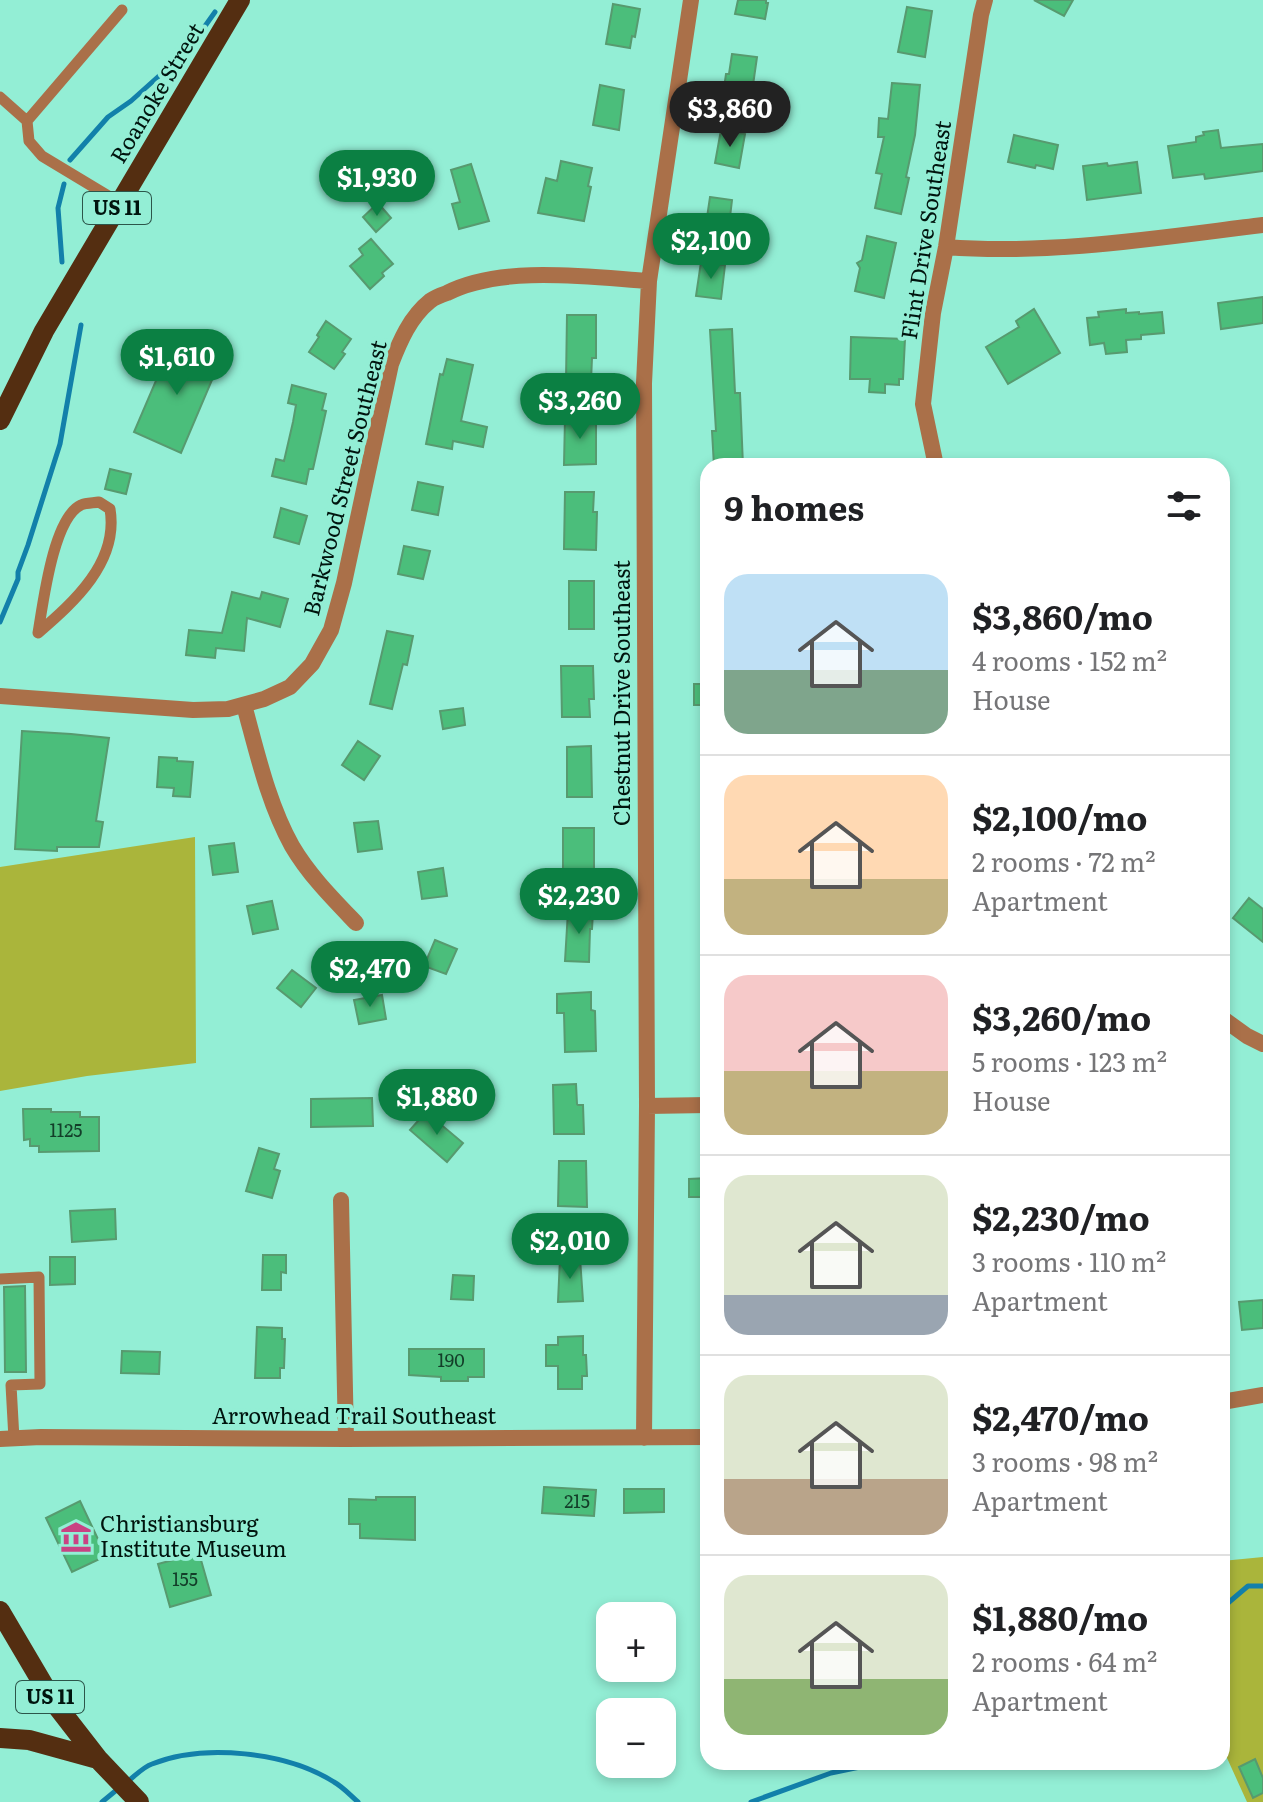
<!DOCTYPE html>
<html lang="en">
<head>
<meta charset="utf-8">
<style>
	body { margin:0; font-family:Literata,serif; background:#f2f2f2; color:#202124; height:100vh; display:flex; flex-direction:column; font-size:30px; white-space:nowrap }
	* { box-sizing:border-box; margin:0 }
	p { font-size:26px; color:#757577 }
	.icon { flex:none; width:44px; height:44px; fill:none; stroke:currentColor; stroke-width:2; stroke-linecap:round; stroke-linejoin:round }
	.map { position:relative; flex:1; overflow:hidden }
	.drawer { position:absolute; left:700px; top:458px; width:530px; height:1312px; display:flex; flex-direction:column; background:#fff; border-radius:24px; box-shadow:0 4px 12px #0003 }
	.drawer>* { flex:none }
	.buttons { position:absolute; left:596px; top:1602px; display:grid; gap:16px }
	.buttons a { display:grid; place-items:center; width:80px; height:80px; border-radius:16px; background:#fff; box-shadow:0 4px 12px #0003; font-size:40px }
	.price { position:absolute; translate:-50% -68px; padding:0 18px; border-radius:28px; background:#0b8043; color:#fff; font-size:26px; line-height:52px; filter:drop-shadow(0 2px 4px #0008) }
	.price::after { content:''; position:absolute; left:50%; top:48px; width:24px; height:18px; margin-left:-12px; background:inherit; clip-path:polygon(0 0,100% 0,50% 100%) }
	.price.selected { background:#222; color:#fff }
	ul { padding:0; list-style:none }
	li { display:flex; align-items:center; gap:24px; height:200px; padding:0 24px }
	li+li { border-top:2px solid #e0e0e0 }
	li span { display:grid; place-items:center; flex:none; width:224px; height:160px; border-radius:24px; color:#555 }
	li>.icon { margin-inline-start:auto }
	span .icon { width:96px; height:96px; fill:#fffc; stroke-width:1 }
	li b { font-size:34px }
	h2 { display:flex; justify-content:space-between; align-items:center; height:96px; padding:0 24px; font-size:34px }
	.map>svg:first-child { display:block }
	.green { fill:#aab53b }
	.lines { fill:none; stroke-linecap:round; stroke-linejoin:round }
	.stream { stroke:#1280aa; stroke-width:5 }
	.building { fill:#4bbe7b; stroke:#579a6f; stroke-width:2 }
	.lane { stroke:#aa7049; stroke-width:11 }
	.street { stroke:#aa7049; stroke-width:16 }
	.primary { stroke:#542e11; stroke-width:20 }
	.labels { text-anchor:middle; stroke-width:8; stroke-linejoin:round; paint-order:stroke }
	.number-label { font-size:18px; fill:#133e29 }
	.shield { fill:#93eed5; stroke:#2c554a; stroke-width:2 }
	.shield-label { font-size:20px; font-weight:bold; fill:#00140e }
	.street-label { font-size:22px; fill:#00140e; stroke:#93eed5 }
	.poi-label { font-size:22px; fill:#00140e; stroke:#93eed5; text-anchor:start }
</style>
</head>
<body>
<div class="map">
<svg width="1263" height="1802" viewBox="0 0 1263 1802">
	<rect width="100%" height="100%" fill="#93eed5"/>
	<!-- green -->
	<path class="green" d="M195,837l1,226 -109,13 -87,15v-224z
		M1263,1557v245h-16l-25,-55v-186z"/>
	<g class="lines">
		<!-- stream -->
		<path class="stream" d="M70,160l38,-43 23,-16 57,-51 27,-38
			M62,262l-4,-54 6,-24
			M0,622l18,-43v-7l10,-27 32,-101 21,-119
			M1222,1623l6,-20 20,-17h15
			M127,1782c8,-6 16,-15 25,-18 52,-21 135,-12 182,18 9,5 16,13 24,20
			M102,1802l17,-14
			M751,1802l80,-29 53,-11"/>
	</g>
	<!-- building -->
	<path class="building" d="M738,0h28v3h2l-3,16 -30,-5z
		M1034,0h39l-9,16z
		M613,4l27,5 -5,28 -3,-1 -2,12 -24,-4z
		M907,7l25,4 -7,46 -27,-5z
		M732,54l25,3 -6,42 -28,-4 3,-21h3z
		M892,83l28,2 -5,50 -9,42 3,1 -8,36 -26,-6 7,-34 -6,-1 8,-36h-6l1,-19 9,1z
		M600,85l24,5 -5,40 -26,-5z
		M721,130l24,4 -6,34 -24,-5z
		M1218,130l3,18 42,-4v27l-58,8 -1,-5 -31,4 -5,-32 28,-4v-5l8,-2 -1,-3z
		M1014,135l44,10 -5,24 -17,-4 -1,3 -27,-6z
		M561,161l31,7 -4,18 3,1 -7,34 -46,-8 8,-35 11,3z
		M1137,162l4,31 -54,7 -4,-34 24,-3 1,3z
		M471,164l18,57 -30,8 -7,-25 8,-2 -9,-32z
		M710,197l22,3 -4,34 -23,-3z
		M378,203l13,15 -15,14 -13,-15z
		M867,236l29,7 -12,55 -29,-7 5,-23 -3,-5 5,-3z
		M371,239l22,25 -11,9 2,3 -14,13 -20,-23 13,-11 -4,-6z
		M701,262l24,3 -4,34 -25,-3z
		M1263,297v26l-42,6 -3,-26z
		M1034,309l26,44 -52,31 -22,-37 33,-20 -3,-6z
		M1126,309v4l13,-1v2l23,-2 2,21 -23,2v4l-15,1 1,12 -21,2 -2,-11 -14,2 -3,-27 12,-1 -1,-5z
		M567,315h29v43h-4l-1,23h-25z
		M326,321l25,18 -9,13 3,2 -11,15 -25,-17 10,-15 -2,-2z
		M732,329l3,64h5l3,73h-29l-2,-35h4l-6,-101z
		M851,337l54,2 -2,40h-4v6l-14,-1v9l-16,-1 1,-13h-20z
		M173,341l47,20 -39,92 -47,-21z
		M447,359l26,6 -12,56 26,6 -4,20 -30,-6 -1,8 -26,-5 14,-70 3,1z
		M292,385l34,9 -4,16 4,1 -13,58h-4l-3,15 -34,-8 4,-17 8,2 9,-39 3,-17 -8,-2z
		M565,418h31v46l-32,1z
		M110,469l21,5 -5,20 -21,-5z
		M418,482l25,5 -5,28 -26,-5z
		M565,492h29l-1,20h4l-1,38 -32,-1z
		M281,508l26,8 -8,28 -25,-7z
		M404,546l26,5 -7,28 -25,-5z
		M569,581h25v48h-25z
		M232,592l28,7 2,-7 26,7 -8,28 -33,-9 -3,33 -28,-3 -1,10 -29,-3 3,-25 33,3z
		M387,631l26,5 -6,29 -4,-1 -11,45 -22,-5z
		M561,666h32l1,33h-5l1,18h-28z
		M694,684h14v21h-14z
		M463,708l2,17 -22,4 -3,-18z
		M22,731l49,3 38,4 -13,83 7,1 -4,25h-42v4l-42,-2z
		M358,741l22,15 -16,24 -22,-15z
		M591,746l1,51h-25v-50z
		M159,757l18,1v3l16,1 -3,35 -17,-1 1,-8 -17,-1z
		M378,821l4,28 -24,3 -4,-29z
		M563,828h31v57h-31z
		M234,843l4,29 -25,3 -4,-29z
		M443,868l4,28 -25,3 -4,-27z
		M1249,898l14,11v33l-30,-24z
		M272,901l6,28 -25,5 -6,-28z
		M568,911l25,1 -1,17h-2l-1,33 -24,-1z
		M435,940l22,9 -11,25 -22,-8z
		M292,970l24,18 -15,19 -24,-19z
		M591,992v18l4,1 1,40 -31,1 -1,-39h-7v-19z
		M382,995l4,24 -27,5 -5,-24z
		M576,1084l1,20 1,1h5l1,29h-30l-1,-49z
		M372,1098l1,28 -62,1v-28z
		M23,1109h28v3h29v5h19v34l-60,1v-6h-9v-7l-6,1z
		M426,1112l37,31 -16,19 -37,-32z
		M259,1148l20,6 -5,15 6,2 -8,27 -26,-7z
		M559,1161h27l1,46 -29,-1z
		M708,1178v19h-19v-18z
		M115,1209l1,30 -44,3 -2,-31z
		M263,1255h23v18l-5,-1v18h-19z
		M50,1257h25v27l-25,1z
		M560,1258h20l3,43 -25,1z
		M453,1275l21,1 -1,24 -22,-1z
		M25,1286l1,86h-21l-1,-85z
		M1263,1300v28l-21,2 -3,-28z
		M257,1327l25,1v11h3l-1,29h-4v10h-25z
		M583,1336v19h3l1,21h-5v13h-24v-23h-12v-21h12v-8z
		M409,1349h75v28h-16v4h-27v-4l-32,-2z
		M122,1351l38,1 -1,22 -38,-1z
		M544,1487l52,3 -2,26 -52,-3z
		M624,1489h40v23l-40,1z
		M376,1497h39v43l-55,-2v-14h-11v-25l27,1z
		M80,1501l26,55 -34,16 -26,-54z
		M199,1553l12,42 -41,12 -12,-43z
		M1255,1759l8,19v15l-10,5 -14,-31z"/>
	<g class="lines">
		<!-- lane -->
		<path class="lane" d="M0,97l27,24 2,20 13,15 78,47
			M27,121l95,-111
			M99,502l11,7c9,53 -36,93 -72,124 5,-29 15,-115 43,-128 5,-2 13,-2 18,-3z
			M0,1279l39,-2 1,107 -29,1 3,54"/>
		<!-- street -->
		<path class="street" d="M946,247c106,8 211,-9 317,-22
			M936,466l-13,-62 10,-91 13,-66 35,-232 4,-15
			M0,696l193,14 35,-1 36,-10 26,-12 22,-23 19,-34 13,-47 47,-219c9,-23 19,-47 39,-63 4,-3 11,-6 17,-8 55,-28 141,-16 202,-12
			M244,705c13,47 24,98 48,141 17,29 41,53 64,77
			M1222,1018l25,18 16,8
			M647,1106l61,-1
			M341,1200l5,239
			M1222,1402l41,-7
			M644,1438l3,-332 -3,-723 5,-102 42,-281
			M0,1439l41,-2 305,2 362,-2"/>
		<!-- primary -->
		<path class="primary" d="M0,420l44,-89 196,-331
			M0,1611l53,90 45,58 41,43
			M0,1738l29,2 69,19"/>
	</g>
	<!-- icons -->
	<defs>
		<symbol id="museum-bare" viewBox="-9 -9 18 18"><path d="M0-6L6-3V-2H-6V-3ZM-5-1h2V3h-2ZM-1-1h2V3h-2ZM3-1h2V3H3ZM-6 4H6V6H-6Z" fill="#c94283" stroke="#93eed5" stroke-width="2.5" paint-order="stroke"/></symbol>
	</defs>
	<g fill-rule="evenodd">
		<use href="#museum-bare" x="54" y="1515" width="44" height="44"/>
	</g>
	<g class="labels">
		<!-- number labels -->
		<g class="number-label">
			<text x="66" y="1137">1125</text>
			<text x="451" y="1367">190</text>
			<text x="577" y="1508">215</text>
			<text x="185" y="1586">155</text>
		</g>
		<!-- shield labels -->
		<g class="shield">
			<rect x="83" y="192" width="68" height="32" rx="6"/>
			<rect x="16" y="1681" width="68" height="32" rx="6"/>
		</g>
		<g class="shield-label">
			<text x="117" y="215">US 11</text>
			<text x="50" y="1704">US 11</text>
		</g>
		<!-- street labels -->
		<g class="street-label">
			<text transform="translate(157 93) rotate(-59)" y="8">Roanoke Street</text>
			<text transform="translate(926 230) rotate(-81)" y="8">Flint Drive Southeast</text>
			<text transform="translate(345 478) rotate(-76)" y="8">Barkwood Street Southeast</text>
			<text transform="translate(622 693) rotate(-90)" y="8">Chestnut Drive Southeast</text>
			<text x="354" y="1424">Arrowhead Trail Southeast</text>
		</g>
		<!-- poi labels -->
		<g class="poi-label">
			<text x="100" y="1532">Christiansburg<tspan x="100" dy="25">Institute Museum</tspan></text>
		</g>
	</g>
</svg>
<div class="buttons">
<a>+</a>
<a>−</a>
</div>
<b class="price selected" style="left:730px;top:149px">$3,860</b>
<b class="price" style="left:377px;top:218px">$1,930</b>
<b class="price" style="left:711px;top:281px">$2,100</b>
<b class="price" style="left:177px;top:397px">$1,610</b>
<b class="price" style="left:580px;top:441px">$3,260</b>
<b class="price" style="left:579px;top:936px">$2,230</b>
<b class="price" style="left:370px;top:1009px">$2,470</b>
<b class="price" style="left:437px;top:1137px">$1,880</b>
<b class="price" style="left:570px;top:1281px">$2,010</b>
<section class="drawer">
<h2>9 homes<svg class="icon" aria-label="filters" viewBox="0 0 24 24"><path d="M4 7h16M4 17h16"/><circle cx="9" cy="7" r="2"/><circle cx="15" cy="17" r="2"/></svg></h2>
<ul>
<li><span style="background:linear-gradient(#bfe0f5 60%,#7fa58c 0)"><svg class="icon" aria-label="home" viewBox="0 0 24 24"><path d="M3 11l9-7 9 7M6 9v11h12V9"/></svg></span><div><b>$3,860/mo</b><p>4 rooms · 152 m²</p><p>House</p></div></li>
<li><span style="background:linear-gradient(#ffd9b3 65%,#c2b280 0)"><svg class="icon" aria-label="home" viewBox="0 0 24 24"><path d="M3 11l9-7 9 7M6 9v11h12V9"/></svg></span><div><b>$2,100/mo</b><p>2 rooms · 72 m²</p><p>Apartment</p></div></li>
<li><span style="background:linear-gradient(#f6c9c9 60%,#c2b280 0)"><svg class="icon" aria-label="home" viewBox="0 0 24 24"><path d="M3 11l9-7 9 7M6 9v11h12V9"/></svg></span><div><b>$3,260/mo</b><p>5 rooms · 123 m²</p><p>House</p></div></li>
<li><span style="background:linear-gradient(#dfe7d0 75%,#9aa5b1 0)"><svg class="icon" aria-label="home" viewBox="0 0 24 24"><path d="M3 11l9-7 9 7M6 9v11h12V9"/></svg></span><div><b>$2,230/mo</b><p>3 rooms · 110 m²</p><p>Apartment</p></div></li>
<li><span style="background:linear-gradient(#dfe7d0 65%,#b9a48a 0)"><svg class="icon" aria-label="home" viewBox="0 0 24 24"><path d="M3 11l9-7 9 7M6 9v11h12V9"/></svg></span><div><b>$2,470/mo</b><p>3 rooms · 98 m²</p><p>Apartment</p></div></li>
<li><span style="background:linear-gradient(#dfe7d0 65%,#8fb573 0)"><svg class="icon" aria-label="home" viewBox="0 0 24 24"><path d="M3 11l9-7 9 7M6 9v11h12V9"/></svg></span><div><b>$1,880/mo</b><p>2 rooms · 64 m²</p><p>Apartment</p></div></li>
</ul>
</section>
</div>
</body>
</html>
